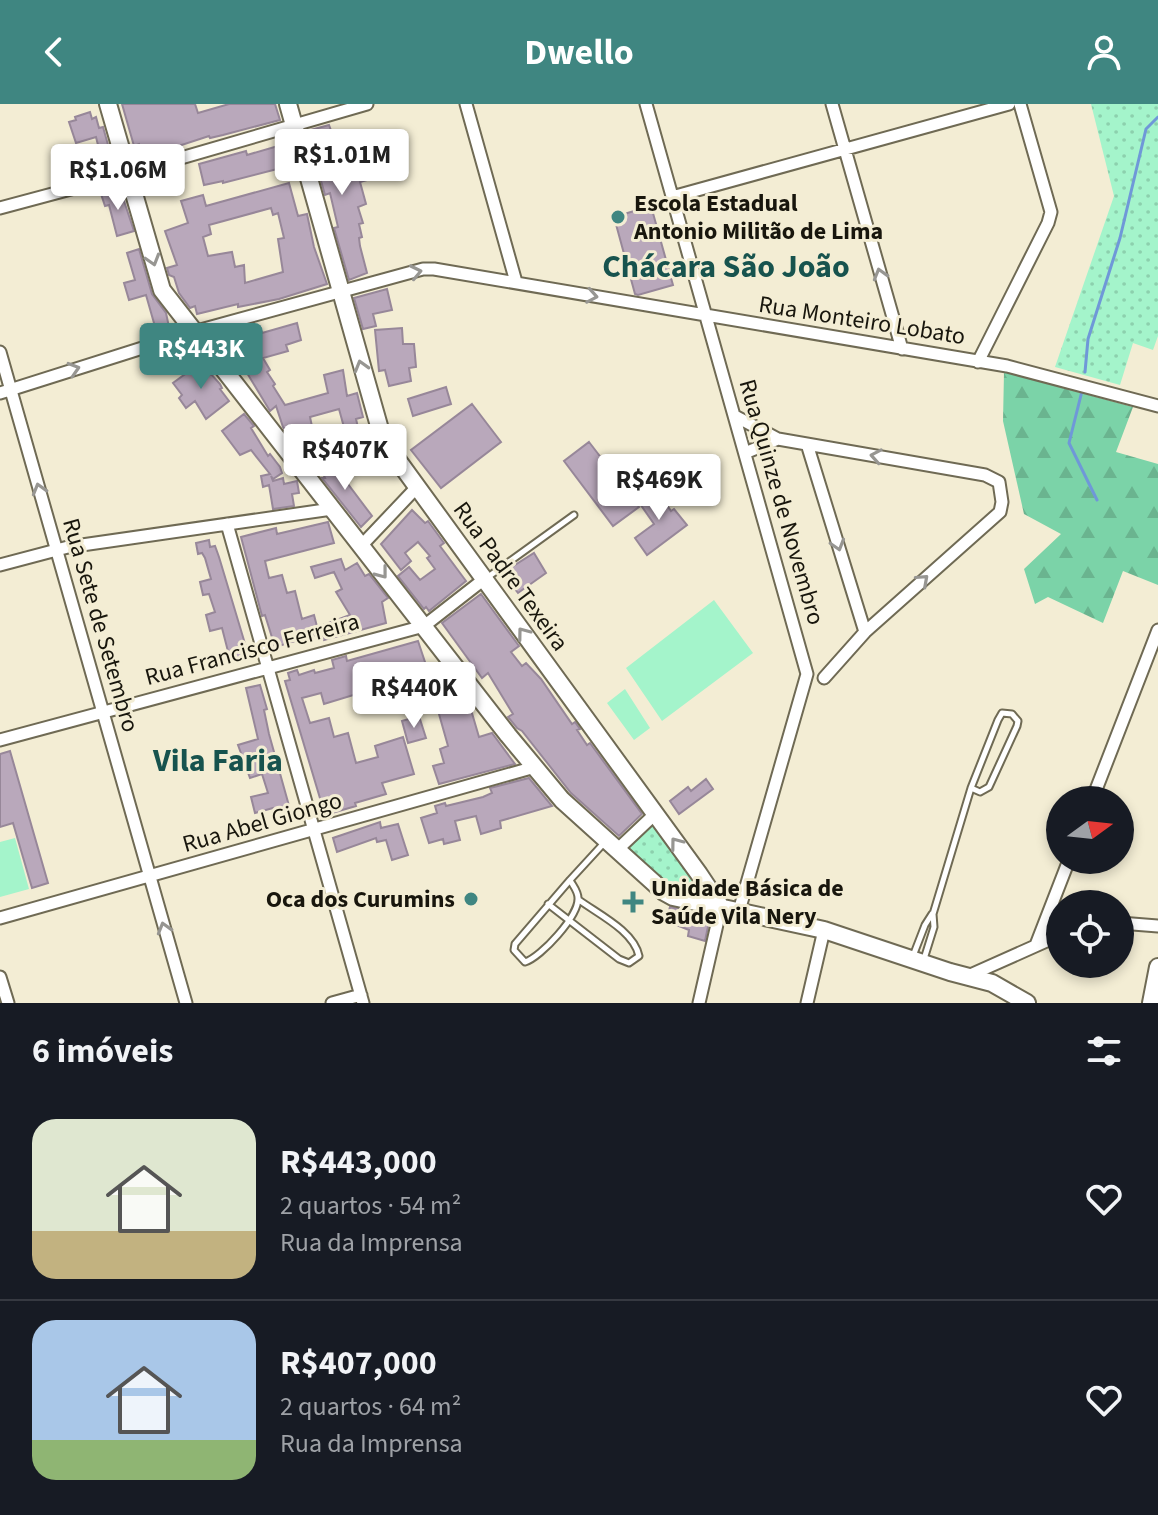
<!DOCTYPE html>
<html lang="pt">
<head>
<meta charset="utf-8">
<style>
	body { margin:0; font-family:"Source Sans 3",sans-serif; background:#242831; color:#f1f3f6; height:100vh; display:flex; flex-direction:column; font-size:30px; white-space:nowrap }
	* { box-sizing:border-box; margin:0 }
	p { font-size:26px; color:#9ea1a6 }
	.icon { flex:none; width:44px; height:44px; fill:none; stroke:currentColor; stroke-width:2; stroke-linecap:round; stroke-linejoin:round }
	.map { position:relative; height:899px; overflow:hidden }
	.panel { display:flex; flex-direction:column; background:#171b24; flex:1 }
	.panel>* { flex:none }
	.needle { width:52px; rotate:75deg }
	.fabs { position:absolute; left:1046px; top:682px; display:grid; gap:16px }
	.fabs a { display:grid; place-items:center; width:88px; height:88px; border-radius:50%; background:#171b24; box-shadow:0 4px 12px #0003; font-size:40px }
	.price { position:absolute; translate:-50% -68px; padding:0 18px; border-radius:8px; background:#fff; color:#222; font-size:26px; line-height:52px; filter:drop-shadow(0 2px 4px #0008) }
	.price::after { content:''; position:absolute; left:50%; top:48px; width:24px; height:18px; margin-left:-12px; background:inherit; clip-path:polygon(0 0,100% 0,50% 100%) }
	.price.selected { background:#3f8681; color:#fff }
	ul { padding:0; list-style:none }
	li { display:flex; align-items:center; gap:24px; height:200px; padding:0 32px }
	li+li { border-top:2px solid #363941 }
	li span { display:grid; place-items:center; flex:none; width:224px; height:160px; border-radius:24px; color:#555 }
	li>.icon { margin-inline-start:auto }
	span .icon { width:96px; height:96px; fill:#fffc; stroke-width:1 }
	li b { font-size:34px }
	h2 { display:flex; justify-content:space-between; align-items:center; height:96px; padding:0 32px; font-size:34px }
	header { display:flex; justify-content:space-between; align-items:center; height:104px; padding:0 32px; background:#3f8681; color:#fff; font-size:36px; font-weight:700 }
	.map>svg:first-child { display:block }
	.forest { fill:url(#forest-firs) }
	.park { fill:url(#park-dots) }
	.pitch { fill:#a4f4cb }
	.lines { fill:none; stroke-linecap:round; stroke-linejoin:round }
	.stream { stroke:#6f98d8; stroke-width:3 }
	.building { fill:#b9a8bb; stroke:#978799; stroke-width:2; fill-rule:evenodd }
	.lane-casing { stroke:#6f6a54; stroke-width:9 }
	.street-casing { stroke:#6f6a54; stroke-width:15 }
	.secondary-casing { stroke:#6f6a54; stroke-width:20 }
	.lane { stroke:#fff; stroke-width:5 }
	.street { stroke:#fff; stroke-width:11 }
	.secondary { stroke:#fff; stroke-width:16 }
	.oneway { stroke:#979692 }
	.poi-dot { fill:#3f8681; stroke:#f3edd4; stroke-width:3 }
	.labels { text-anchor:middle; stroke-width:6; stroke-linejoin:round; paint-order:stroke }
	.poi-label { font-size:24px; font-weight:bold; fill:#18160d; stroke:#f3edd4; text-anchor:start }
	.street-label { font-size:24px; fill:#18160d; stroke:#f3edd4 }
	.district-label { font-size:32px; font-weight:bold; fill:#17534e; stroke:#f3edd4 }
</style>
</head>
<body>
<header><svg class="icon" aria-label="back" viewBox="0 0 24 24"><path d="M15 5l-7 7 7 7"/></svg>Dwello<svg class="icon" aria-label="person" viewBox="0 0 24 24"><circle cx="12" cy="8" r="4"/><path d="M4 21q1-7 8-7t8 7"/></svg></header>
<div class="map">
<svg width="1158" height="899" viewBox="0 0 1158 899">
	<defs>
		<pattern id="forest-firs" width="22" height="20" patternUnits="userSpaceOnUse" patternTransform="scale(2)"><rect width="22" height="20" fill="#7bd3a8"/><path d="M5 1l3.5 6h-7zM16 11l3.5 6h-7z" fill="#6ab48f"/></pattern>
		<pattern id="park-dots" width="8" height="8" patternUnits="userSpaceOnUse" patternTransform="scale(2)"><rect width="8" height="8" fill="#a4f4cb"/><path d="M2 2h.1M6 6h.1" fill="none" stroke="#8cd0ad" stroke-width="1.8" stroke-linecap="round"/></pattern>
	</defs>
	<rect width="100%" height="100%" fill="#f3edd4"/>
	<!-- forest -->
	<path class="forest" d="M1004,268l129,35 -17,45 42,12v121l-35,-14 -20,52 -55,-26 -13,7 -11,-35 37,-35 -37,-20 -21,-93z"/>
	<!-- park -->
	<path class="park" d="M1091,0h67v232l-5,14 -20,-7 -13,42 -65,-18 59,-171z
		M652,721h6l38,53 -8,13 -12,4 -54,-45 23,-22z"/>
	<!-- pitch -->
	<path class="pitch" d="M714,496l39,53 -91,68 -36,-53z
		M625,585l25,39 -16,12 -27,-37z
		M15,734l14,51 -29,8v-55z"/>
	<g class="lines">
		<!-- stream -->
		<path class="stream" d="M1085,268l3,-33 32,-101 26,-109 12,-12
			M1082,287l-13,52 28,57"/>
	</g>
	<!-- building -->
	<path class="building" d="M122,0h73l3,9 31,-9h46l5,16 -57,15 -13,3 -1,-2 -67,22 -3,-14 -5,2z
		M90,8l2,7 4,-2 3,11 4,-1 11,39 -20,5 -3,-11 10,-3 -5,-20 -20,6 -7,-21 7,-2 -1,-3z
		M329,21l17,46 24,-7 4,14 -14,4 6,22 -8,3 5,16 -4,1 3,13 -3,1 1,8 7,27 -18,7 -15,-52 4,-1 -8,-34 -5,2 -18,-64z
		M278,42l7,21 -62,16v-2l-19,4 -5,-21 47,-13 1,4z
		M289,79l9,33 9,-2 7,33 13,37 -48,15 -41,8v-3l-41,10 -2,-8 -5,2 -11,-15 -5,-16 -5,-2 -2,-7 10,-3 -12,-34 23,-8 -7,-22 22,-6 3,11zM271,104l2,7 5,-2 6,25 -6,1 5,33 -38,11 -1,-18 -9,2 -3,-15 -24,4 -5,-19 8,-3 -2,-9z
		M120,85l14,42 -17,5 -8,-31 -4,1 -4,-12z
		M651,102l22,79 -35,10 -3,-1 -21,-77z
		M139,145l13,45 14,19 3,14 -13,3 -10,-35 -17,5 -5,-17 11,-3 -8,-27z
		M387,185l5,21 -19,4 3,12 -13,3 -9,-31z
		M297,219l4,17 -15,5 2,6 -25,7 7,12 -3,2 8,12 -2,2 12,19 43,-12 -4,-18 19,-5 4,26 10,-3 6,24 -7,2 8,34 -20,5 -4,-26 5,-1 -6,-22 -29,8 4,19 4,-2 7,11 -16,10 -8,-14 -6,2 -12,-16 -7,-21 -6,5 -26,-43 -5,3 -12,-15 -6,-20 39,-9 2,6z
		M402,224l1,16h11l2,23 -7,1 2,13 -22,5 -4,-16 -6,1 -4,-41z
		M199,260l9,12 3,-2 9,10 2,4 -2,1 9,12 -23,18 -11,-18 -9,7 -7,-10 3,-3 -9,-12z
		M446,283l5,17 -38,12 -5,-17z
		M472,300l29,38 -60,46 -30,-38z
		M244,310l10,12 -3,2 17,28 2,-2 10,13 2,6 -9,6 -2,-3 2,5 10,-3 1,6 13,-3 2,12 -7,1 2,12 -21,3 -4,-24 -6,2 -2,-11 9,-2 -19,-24 -11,5 -18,-24z
		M589,338l50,65 -26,19 -49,-65z
		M339,355l3,12 -3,1 33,44 -11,11 -39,-49h3l-6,-13z
		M656,385l15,22 3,-2 13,16 -40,30 -12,-17 19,-14 -16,-23z
		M412,406l13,13 3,-2 16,22 -4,3 26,35 -37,30 -3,-4 -2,2 -26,-33 11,-9 11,13 15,-11 -8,-11 3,-2 -12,-14 -13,11 6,8 -10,9 -20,-26z
		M328,418l6,21 -69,18 4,17 13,-3 5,18 8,-2 7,28 12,-4 5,19 -44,13 -10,-32 -3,1 -21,-79 35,-9 1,6z
		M209,436l1,7 5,-1 4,11 30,100 -18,6 -9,-35 -12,3 -4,-16 9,-3 -6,-18 -6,1 -3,-13 11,-3 -6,-21 -3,-5 -4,1 -2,-11z
		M534,449l12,20 -28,20 -14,-18 4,-3 -1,-2z
		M341,455l4,11 12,-7 8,13 4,-2 19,24 -6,4 4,21 -62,17 -4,-14 30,-11 -14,-23 6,-3 -8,-17 -19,6 -4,-11z
		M481,490l38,52 -8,6 11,14 4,-3 15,16 31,45 3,-2 5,7 -3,1 10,15 3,-2 52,71 -23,22 -48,-43 -49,-62 -5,-3 -9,-11 5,-3 -25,-41 -6,5 -40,-55z
		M418,537l12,36 14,-4 9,34 16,-4 10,34 13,-4 23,31 -76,20 -6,-18 11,-3 -4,-14 8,-3 -11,-39 -17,6 -11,-35 -85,26 -3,-11 -19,5 8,25 19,-5 5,19 14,-4 8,30 22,-6 -3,-11 28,-9 11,37 -32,9 4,11 -31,9 1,3 -31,9 -40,-134 5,-1 -2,-7 9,-3 2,5 15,-5 1,3 19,-5 -2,-8 14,-4 1,5z
		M260,581l7,24 -3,1 5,24 24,86 -15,5 -5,-17 -18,5 -4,-16 17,-4 -6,-19 -12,4 -12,-33 20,-6 -12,-51z
		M419,612l7,22 -18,5 -6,-22z
		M10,647l38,132 -16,5 -19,-65 -13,4v-73z
		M529,674l23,28 -52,15 1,7 -20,6 -5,-18 -21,5 5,19 -16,4 -1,-5 -14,4 -8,-25 16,-5 -2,-7 10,-3 1,3 37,-9 9,-4 -2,-5z
		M706,675l7,10 -34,25 -9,-13 18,-14 3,4z
		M380,718l1,6 17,-4 10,31 -16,5 -6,-20 -9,2 -1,-4 -39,14 -4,-14z
		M670,803l40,10 -5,24 -17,-5 1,-6 -23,-9z"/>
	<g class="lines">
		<defs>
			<path id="lane" d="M488,473l86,-62
				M570,776l-55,64 -1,6 11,12c16,-5 54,-46 53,-64 0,-7 -5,-12 -8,-18l34,-37
				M548,800l71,55 10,4 10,-7c-5,-25 -41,-42 -60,-56
				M913,852l12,-31 7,-11
				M924,855l10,-32 -1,-13 38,-126 27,-68 4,-7 10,1 6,7 -1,5 -28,61 -9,5 -9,-4"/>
			<path id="street" d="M466,0l50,178
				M646,0l161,570 -68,237
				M832,0l70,245
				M672,93l337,-93
				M0,104l112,-30 255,-74
				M0,248l186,651
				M978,258l70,-139 3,-11 -31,-108
				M0,289l193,-61 230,-63h11l573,97 151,40
				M735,312l43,23 207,36 14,7 3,20 -2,10 -135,120 -41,46
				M807,340l58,188
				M745,349l33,-14
				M227,420l136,479
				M361,442l55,-58
				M0,461l68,-18 264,-38
				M0,636l424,-114 59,-46
				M1092,696l66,-170
				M618,745l37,-35
				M0,814l535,-151
				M1120,819l38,3
				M1036,841l33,-85
				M968,872l92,-41
				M0,873l8,26
				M332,899l29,-8
				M699,899l22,-96
				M807,899l17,-73"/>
			<path id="secondary" d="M108,0l54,186 346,445 54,65 102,92 9,5 151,33 126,42 42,11 35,20
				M288,0l95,336 316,434 22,33
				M1151,899l7,-36"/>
		</defs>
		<!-- lane casing -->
		<use href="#lane" class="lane-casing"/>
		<!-- street casing -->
		<use href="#street" class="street-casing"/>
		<!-- secondary casing -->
		<use href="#secondary" class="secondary-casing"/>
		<!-- lane -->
		<use href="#lane" class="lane"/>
		<!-- street -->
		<use href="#street" class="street"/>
		<!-- secondary -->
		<use href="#secondary" class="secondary"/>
	</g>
	<!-- one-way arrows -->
	<defs><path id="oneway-chevron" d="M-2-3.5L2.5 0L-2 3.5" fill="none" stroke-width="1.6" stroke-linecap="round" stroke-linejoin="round" transform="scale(2)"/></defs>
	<g class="oneway">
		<use href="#oneway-chevron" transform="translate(153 156) rotate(73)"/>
		<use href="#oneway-chevron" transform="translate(416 168) rotate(-12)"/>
		<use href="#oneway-chevron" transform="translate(880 170) rotate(-106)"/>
		<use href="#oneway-chevron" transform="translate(592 192) rotate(10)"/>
		<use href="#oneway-chevron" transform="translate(361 262) rotate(-106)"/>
		<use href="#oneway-chevron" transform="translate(74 265) rotate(-17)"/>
		<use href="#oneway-chevron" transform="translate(876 352) rotate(-170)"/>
		<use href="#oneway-chevron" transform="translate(39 385) rotate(-106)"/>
		<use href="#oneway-chevron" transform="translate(838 441) rotate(73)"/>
		<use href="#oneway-chevron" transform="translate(382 469) rotate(52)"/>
		<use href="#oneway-chevron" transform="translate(923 476) rotate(-42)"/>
		<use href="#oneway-chevron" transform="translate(523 529) rotate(-127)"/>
		<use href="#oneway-chevron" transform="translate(676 739) rotate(-127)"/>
		<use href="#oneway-chevron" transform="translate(164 824) rotate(-106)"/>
	</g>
	<!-- markers -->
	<g class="poi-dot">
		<circle cx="618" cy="113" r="8"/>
		<circle cx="471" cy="795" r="8"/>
		<path d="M629 786h8v8h8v8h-8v8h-8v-8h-8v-8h8z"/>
	</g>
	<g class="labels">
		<!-- poi labels -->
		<g class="poi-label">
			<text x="634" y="107">Escola Estadual<tspan x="634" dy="28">Antonio Militão de Lima</tspan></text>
			<text x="651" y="792">Unidade Básica de<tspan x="651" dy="28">Saúde Vila Nery</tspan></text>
			<text x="455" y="803" text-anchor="end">Oca dos Curumins</text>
		</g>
		<!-- street labels -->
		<g class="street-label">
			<text transform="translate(862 216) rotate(9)" y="8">Rua Monteiro Lobato</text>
			<text transform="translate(782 398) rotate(74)" y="8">Rua Quinze de Novembro</text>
			<text transform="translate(511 472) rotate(54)" y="8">Rua Padre Texeira</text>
			<text transform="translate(101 521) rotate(74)" y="8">Rua Sete de Setembro</text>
			<text transform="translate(252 545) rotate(-15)" y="8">Rua Francisco Ferreira</text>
			<text transform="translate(262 718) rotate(-16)" y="8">Rua Abel Giongo</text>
		</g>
		<!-- district labels -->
		<g class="district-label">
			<text x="726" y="173">Chácara São João</text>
			<text x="218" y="667">Vila Faria</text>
		</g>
	</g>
</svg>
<div class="fabs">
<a><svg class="needle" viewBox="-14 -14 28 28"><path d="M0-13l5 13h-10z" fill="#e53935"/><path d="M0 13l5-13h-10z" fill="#9ea1a6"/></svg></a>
<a><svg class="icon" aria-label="locate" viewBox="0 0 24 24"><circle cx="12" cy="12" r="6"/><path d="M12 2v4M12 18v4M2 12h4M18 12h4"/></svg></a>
</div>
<b class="price" style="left:342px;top:93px">R$1.01M</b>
<b class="price" style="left:118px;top:108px">R$1.06M</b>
<b class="price selected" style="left:201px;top:287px">R$443K</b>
<b class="price" style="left:345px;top:388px">R$407K</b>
<b class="price" style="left:659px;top:418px">R$469K</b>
<b class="price" style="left:414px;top:626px">R$440K</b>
</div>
<section class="panel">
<h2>6 imóveis<svg class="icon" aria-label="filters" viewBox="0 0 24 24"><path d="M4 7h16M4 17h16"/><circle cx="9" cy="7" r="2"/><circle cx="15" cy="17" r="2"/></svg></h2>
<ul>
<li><span style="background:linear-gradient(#dfe7d0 70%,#c2b280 0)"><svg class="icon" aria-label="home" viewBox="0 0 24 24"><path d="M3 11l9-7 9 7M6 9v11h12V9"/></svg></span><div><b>R$443,000</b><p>2 quartos · 54 m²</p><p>Rua da Imprensa</p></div><svg class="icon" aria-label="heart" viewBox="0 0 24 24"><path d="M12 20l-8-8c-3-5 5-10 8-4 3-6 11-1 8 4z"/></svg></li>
<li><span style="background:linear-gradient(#a9c7e8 75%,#8fb573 0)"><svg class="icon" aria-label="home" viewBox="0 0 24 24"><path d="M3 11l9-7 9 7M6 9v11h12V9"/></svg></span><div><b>R$407,000</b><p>2 quartos · 64 m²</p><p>Rua da Imprensa</p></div><svg class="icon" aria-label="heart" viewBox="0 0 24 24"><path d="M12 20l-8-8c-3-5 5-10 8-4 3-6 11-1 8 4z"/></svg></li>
</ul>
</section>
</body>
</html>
